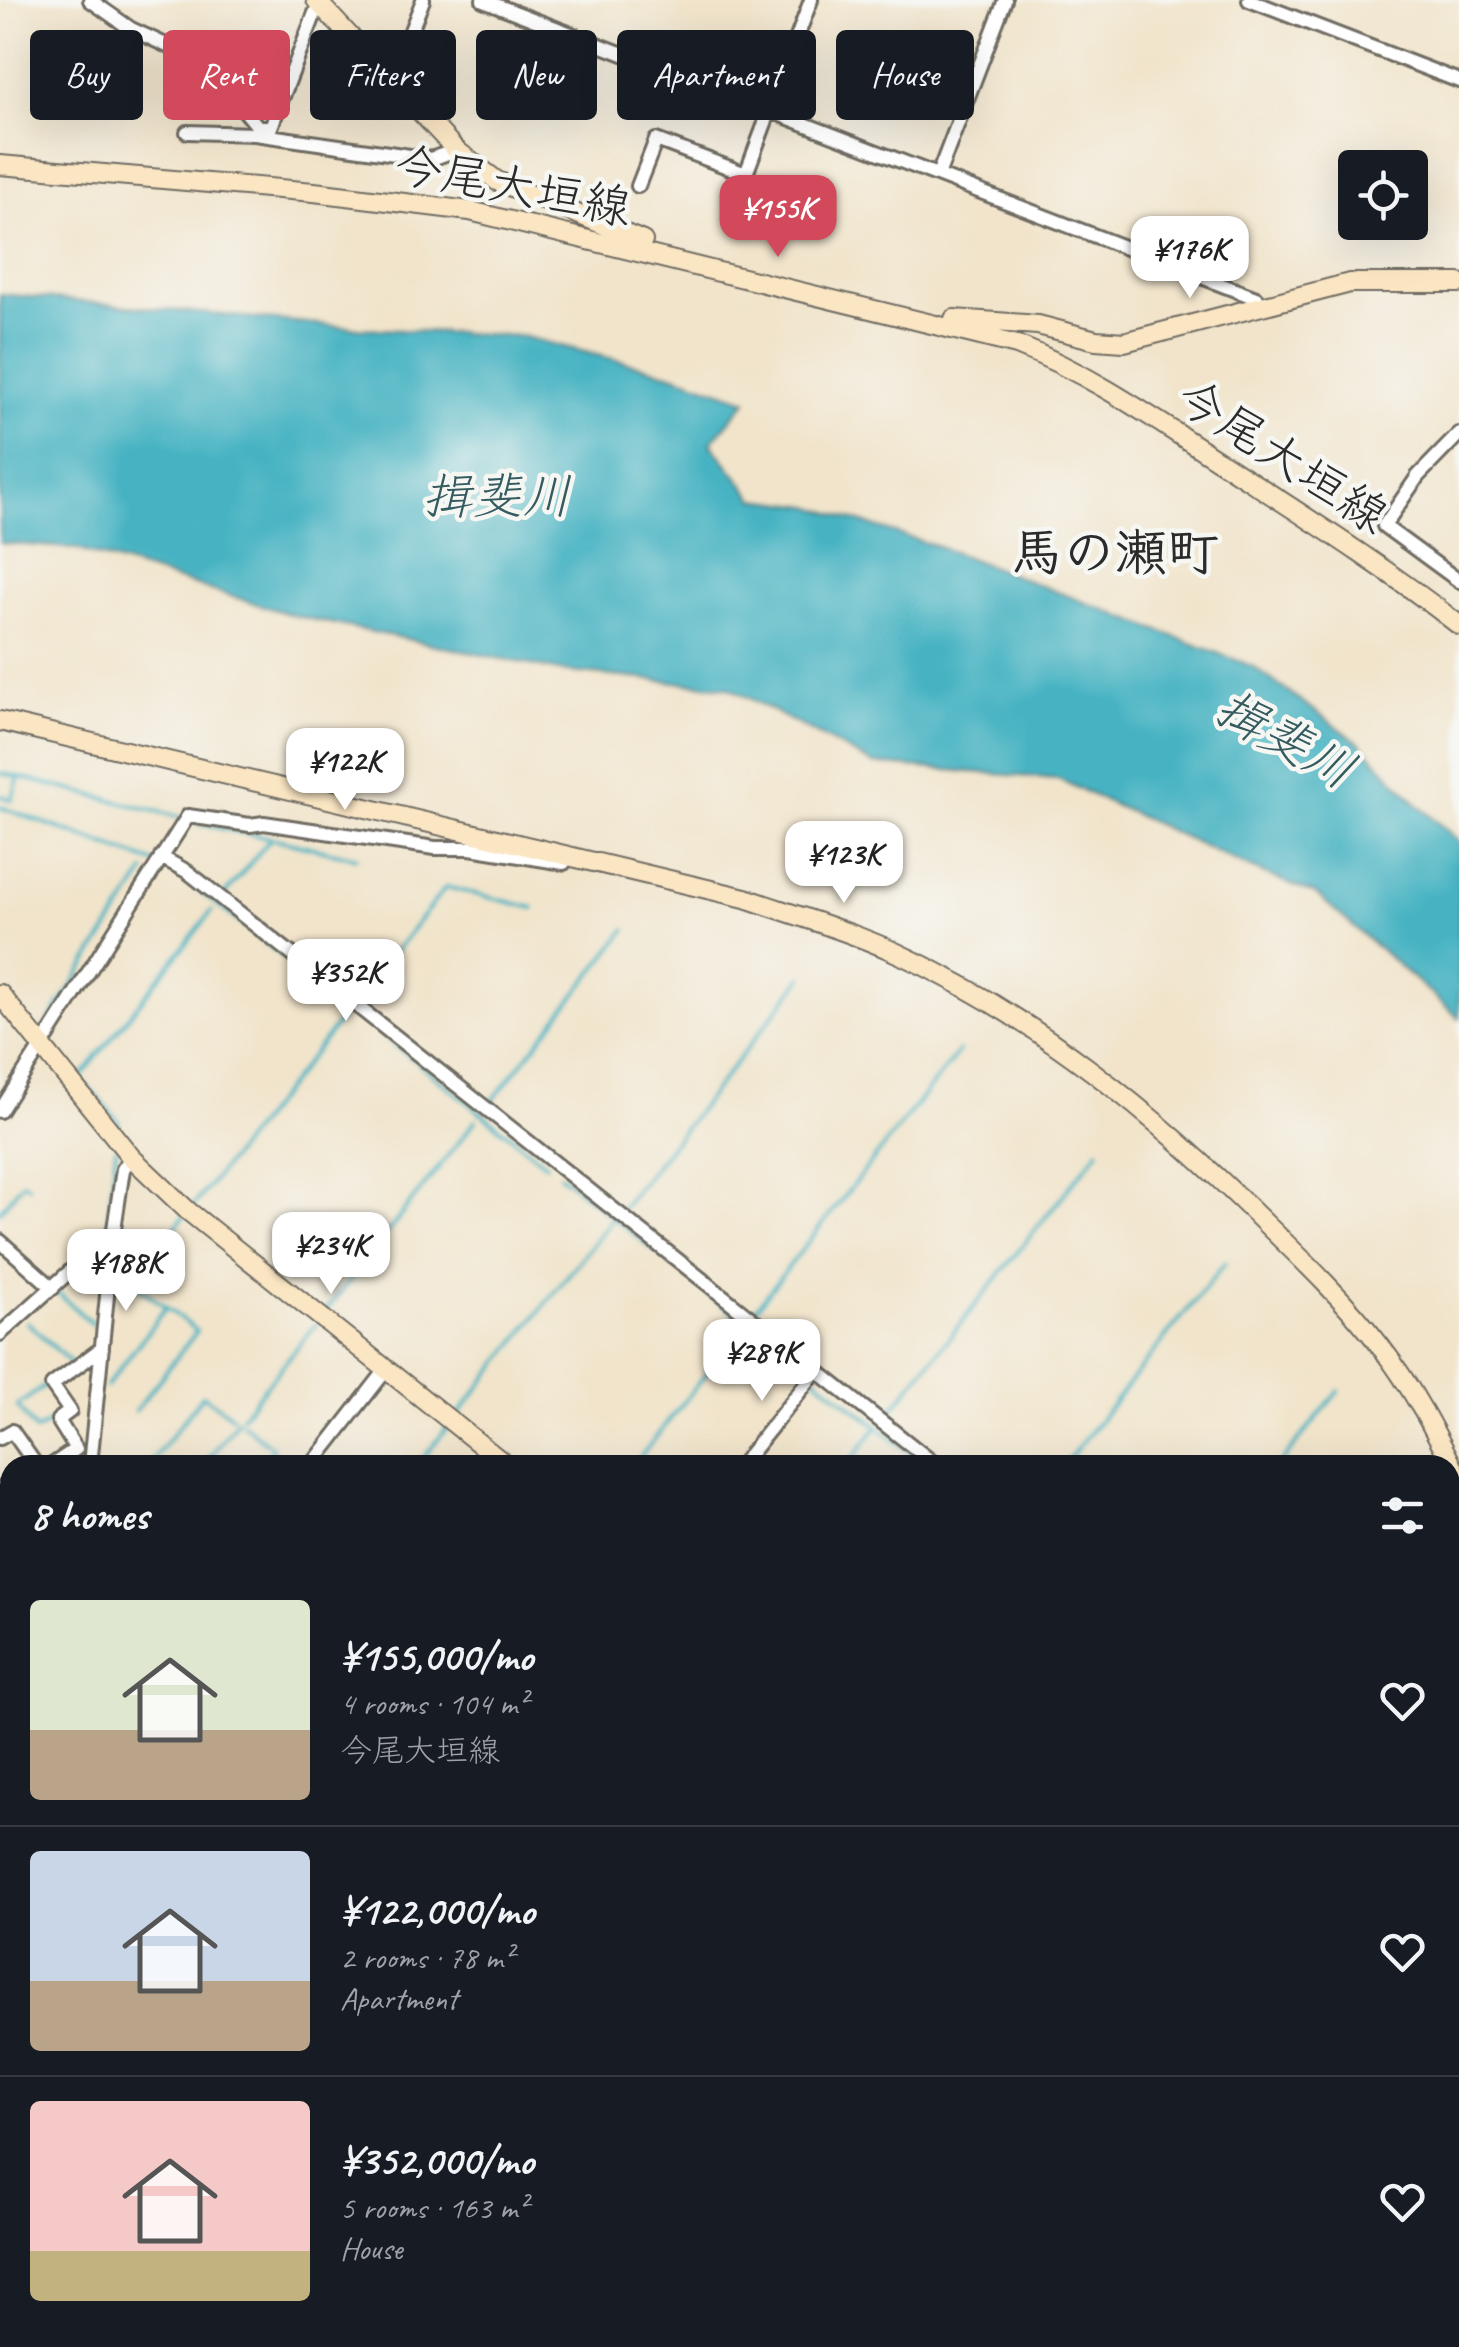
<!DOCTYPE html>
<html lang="en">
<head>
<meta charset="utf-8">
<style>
	body { margin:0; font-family:Caveat,"Klee One",sans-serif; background:#242831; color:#f1f3f6; height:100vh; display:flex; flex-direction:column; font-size:38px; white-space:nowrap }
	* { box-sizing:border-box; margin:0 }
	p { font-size:32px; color:#9ea1a6 }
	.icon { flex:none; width:55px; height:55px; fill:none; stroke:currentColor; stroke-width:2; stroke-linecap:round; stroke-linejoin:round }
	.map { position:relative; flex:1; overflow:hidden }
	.details { position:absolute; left:0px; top:1455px; width:1460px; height:892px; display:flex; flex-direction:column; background:#171b24; border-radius:30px 30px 0 0; box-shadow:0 10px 40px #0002 }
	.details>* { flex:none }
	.top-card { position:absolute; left:30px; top:30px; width:1400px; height:90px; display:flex; gap:20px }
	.controls { position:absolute; left:1338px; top:150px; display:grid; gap:20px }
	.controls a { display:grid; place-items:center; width:90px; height:90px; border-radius:10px; background:#171b24; box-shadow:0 10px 40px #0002; font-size:50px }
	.price { position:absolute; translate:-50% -85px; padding:0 22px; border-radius:20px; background:#fff; color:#222; font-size:32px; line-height:65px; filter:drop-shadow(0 2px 5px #0008) }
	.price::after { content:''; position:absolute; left:50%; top:60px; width:30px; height:22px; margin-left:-15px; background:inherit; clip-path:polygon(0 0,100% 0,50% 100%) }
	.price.current { background:#d1495b; color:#fff }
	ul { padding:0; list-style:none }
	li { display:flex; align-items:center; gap:30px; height:250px; padding:0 30px }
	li+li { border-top:2px solid #363941 }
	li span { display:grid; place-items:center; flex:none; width:280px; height:200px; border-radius:10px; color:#555 }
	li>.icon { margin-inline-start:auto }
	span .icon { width:120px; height:120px; fill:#fffc; stroke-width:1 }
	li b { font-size:42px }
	h2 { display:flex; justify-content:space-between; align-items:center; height:120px; padding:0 30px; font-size:42px }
	.pill { padding:0 35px; border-radius:10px; background:#171b24; box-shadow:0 10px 40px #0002; font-size:35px; line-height:90px }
	.pill.current { background:#d1495b; color:#fff }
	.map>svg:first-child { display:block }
	.water { fill:#46b3c2; stroke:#386f76; stroke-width:2.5 }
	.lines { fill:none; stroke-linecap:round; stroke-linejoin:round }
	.stream { stroke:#46b3c2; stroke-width:4 }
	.street-casing { stroke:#706c63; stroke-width:18 }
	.secondary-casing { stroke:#706c63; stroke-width:22 }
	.street { stroke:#fff; stroke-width:12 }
	.secondary { stroke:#fbe6c4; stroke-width:18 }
	.labels { text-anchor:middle; stroke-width:9; stroke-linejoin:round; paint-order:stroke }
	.street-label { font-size:48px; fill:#2b2b2b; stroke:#f6f6f2 }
	.water-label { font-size:50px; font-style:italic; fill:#345b60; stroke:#f6f6f2 }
	.quarter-label { font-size:52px; font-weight:bold; fill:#2b2b2b; stroke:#f6f6f2 }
</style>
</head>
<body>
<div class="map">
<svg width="1459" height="2347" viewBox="0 0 1459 2347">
	<rect width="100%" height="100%" fill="#f6f6f2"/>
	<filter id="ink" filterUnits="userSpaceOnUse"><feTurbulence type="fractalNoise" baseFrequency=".01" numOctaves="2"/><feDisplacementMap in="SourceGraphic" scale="20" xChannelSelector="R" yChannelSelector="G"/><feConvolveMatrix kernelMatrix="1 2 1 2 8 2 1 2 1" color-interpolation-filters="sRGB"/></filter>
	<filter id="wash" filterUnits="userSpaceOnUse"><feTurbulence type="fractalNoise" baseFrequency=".0048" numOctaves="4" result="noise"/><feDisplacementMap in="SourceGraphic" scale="40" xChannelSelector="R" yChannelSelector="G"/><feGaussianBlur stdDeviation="2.25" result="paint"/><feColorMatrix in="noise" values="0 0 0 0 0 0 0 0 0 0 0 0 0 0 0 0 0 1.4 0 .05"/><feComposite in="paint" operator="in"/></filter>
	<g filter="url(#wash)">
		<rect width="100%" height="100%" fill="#f1e4cb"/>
		<!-- water -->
		<path class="water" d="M0,294l359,34 162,8 148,37 78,27 -36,43 44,56 55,7 132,42 310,118 108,77 59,63 40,35v177l-143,-124 -56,-22 -202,-93 -185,-15 -145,-77 -168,-16 -264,-55 -223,-68 -73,-5z"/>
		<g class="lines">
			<!-- stream -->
			<path class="stream" d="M0,773l19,4
				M0,796l12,3
				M12,800l7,-23 161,40
				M0,807l155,56
				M199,824l72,14 -46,56
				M271,838l86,20
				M162,866l19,10 100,79
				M286,959l127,100
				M356,1000l90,-113 88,21
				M43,1031l102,-159
				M418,1063l128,101
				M74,1072l45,49 -1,8
				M80,1078l132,-167
				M489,1105l137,-175
				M560,1175l117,93
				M193,1206l151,-191
				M622,1208l181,-231
				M0,1211l23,-29 6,4
				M108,1227l8,-79
				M682,1272l128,102
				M136,1277l48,-61
				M56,1291l36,33
				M753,1312l206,-261
				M324,1313l152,-193
				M27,1322l45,42
				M816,1378l110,87
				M47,1384l-30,22 19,25 18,-11
				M106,1387l60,-80
				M135,1411l62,-80 -59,-45
				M242,1416l74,-92
				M457,1416l157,-199
				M886,1417l213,-267
				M243,1424l30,24 -13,17
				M149,1465l54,-70 30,22
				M204,1465l34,-45
				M418,1465l29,-37
				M634,1465l112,-142
				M848,1465l30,-39
				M1064,1465l161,-202
				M1279,1465l60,-75
				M1450,1802l9,-12
				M1450,1877l9,7
				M0,1942l10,7
				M9,2011l1,-1
				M1450,2074l9,-11
				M0,2252l10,11
				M388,2338l10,9
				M1181,2338l8,6
				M0,2346l10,-12
				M942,2347l6,-9
				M1233,2347l8,-9
				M1288,2347l8,-9
				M1448,2347l11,-14"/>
		</g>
	</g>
	<g filter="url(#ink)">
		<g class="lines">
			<defs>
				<path id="street" d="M90,0l41,29 67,31 14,11 46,56h13l44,-114 9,-11
					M483,0l773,298 7,7
					M1249,0l210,81
					M391,81l32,-81
					M187,132l68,2 176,25 25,-9
					M938,175l67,-175
					M638,186l18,-46 90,34 65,-174
					M1459,434l-41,42 -34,50 75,55
					M161,857l27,15 748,593
					M0,1111l188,-295 62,9 14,-2 171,25h35l94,15
					M0,1241l53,47
					M0,1334l105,-94 8,-4
					M0,1438l12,-7 24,34
					M52,1465l24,-16 -18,-29 12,-9 -18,-26 50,-37
					M93,1465l-2,-10 22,-219 10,-67 8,-12
					M312,1465l74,-95
					M741,1465l76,-95
					M0,1489l10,-5
					M0,1545l10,-4
					M0,1635l10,-7
					M0,1675l10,19
					M0,1888l10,-6
					M1450,1940l9,-12
					M0,2168l10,9
					M1450,2209l9,-13
					M0,2288l10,8
					M59,2338l11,9
					M198,2338l11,9
					M556,2338l9,9
					M665,2338l8,9
					M813,2338l12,9
					M1052,2338l14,9
					M1191,2338l12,9
					M242,2347l5,-9
					M525,2347l9,-9
					M858,2347l7,-9
					M1022,2347l6,-9
					M1127,2347l7,-9
					M1241,2347l8,-9"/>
				<path id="secondary" d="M316,0l140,150 41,31 146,60
					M0,165l314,27 156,19 547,134c74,29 140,76 207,119 80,52 160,102 235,161
					M954,319l84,6 58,15 28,2 226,-59h109
					M0,721l745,177c50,17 101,32 150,54 141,64 263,165 372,273 40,39 80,78 114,122 31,40 55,86 78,131
					M0,994l131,163 57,54 318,254
					M0,2017l10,9
					M0,2117l10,-8
					M367,2338l11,9
					M1342,2347l7,-9"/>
			</defs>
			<!-- street casing -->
			<use href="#street" class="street-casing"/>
			<!-- secondary casing -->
			<use href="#secondary" class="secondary-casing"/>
			<!-- street -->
			<use href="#street" class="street"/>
			<!-- secondary -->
			<use href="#secondary" class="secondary"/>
		</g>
	</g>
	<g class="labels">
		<!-- street labels -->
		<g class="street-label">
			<text transform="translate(513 185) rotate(11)" y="17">今尾大垣線</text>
			<text transform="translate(1283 455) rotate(33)" y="17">今尾大垣線</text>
		</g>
		<!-- water labels -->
		<g class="water-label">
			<text x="497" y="513">揖斐川</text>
			<text transform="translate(1286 738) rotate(29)" y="18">揖斐川</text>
		</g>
		<!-- quarter labels -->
		<g class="quarter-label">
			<text x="1115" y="570">馬の瀬町</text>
		</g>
	</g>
</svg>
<div class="controls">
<a><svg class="icon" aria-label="locate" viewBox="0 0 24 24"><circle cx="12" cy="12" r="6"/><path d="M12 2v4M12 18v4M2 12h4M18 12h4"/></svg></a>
</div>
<b class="price current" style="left:778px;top:260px">¥155K</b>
<b class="price" style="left:1190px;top:301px">¥176K</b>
<b class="price" style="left:345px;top:813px">¥122K</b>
<b class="price" style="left:844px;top:906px">¥123K</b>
<b class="price" style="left:346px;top:1024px">¥352K</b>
<b class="price" style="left:331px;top:1297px">¥234K</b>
<b class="price" style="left:126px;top:1314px">¥188K</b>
<b class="price" style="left:762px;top:1404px">¥289K</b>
<div class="top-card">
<a class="pill">Buy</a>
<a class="pill current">Rent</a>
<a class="pill">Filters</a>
<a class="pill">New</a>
<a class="pill">Apartment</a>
<a class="pill">House</a>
</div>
<section class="details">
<h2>8 homes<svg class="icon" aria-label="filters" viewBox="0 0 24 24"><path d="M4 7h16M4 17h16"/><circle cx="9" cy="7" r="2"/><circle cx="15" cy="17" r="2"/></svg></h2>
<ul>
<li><span style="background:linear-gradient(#dfe7d0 65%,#b9a48a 0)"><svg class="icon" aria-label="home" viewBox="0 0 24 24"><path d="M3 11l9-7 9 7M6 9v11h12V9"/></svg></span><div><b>¥155,000/mo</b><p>4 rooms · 104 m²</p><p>今尾大垣線</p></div><svg class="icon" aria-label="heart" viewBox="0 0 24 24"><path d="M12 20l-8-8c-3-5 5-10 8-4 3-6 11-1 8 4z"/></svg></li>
<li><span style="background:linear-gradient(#c9d6e8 65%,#b9a48a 0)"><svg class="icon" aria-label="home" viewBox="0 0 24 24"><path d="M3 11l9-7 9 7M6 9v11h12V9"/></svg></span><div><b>¥122,000/mo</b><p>2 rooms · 78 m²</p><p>Apartment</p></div><svg class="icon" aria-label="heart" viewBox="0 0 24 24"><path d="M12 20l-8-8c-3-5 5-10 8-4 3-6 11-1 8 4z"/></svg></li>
<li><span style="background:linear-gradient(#f6c9c9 75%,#c2b280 0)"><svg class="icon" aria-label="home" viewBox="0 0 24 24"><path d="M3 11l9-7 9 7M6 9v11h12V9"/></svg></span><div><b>¥352,000/mo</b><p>5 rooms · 163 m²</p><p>House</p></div><svg class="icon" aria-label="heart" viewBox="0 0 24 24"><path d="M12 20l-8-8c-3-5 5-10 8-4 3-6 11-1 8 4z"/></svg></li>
</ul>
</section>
</div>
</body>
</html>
